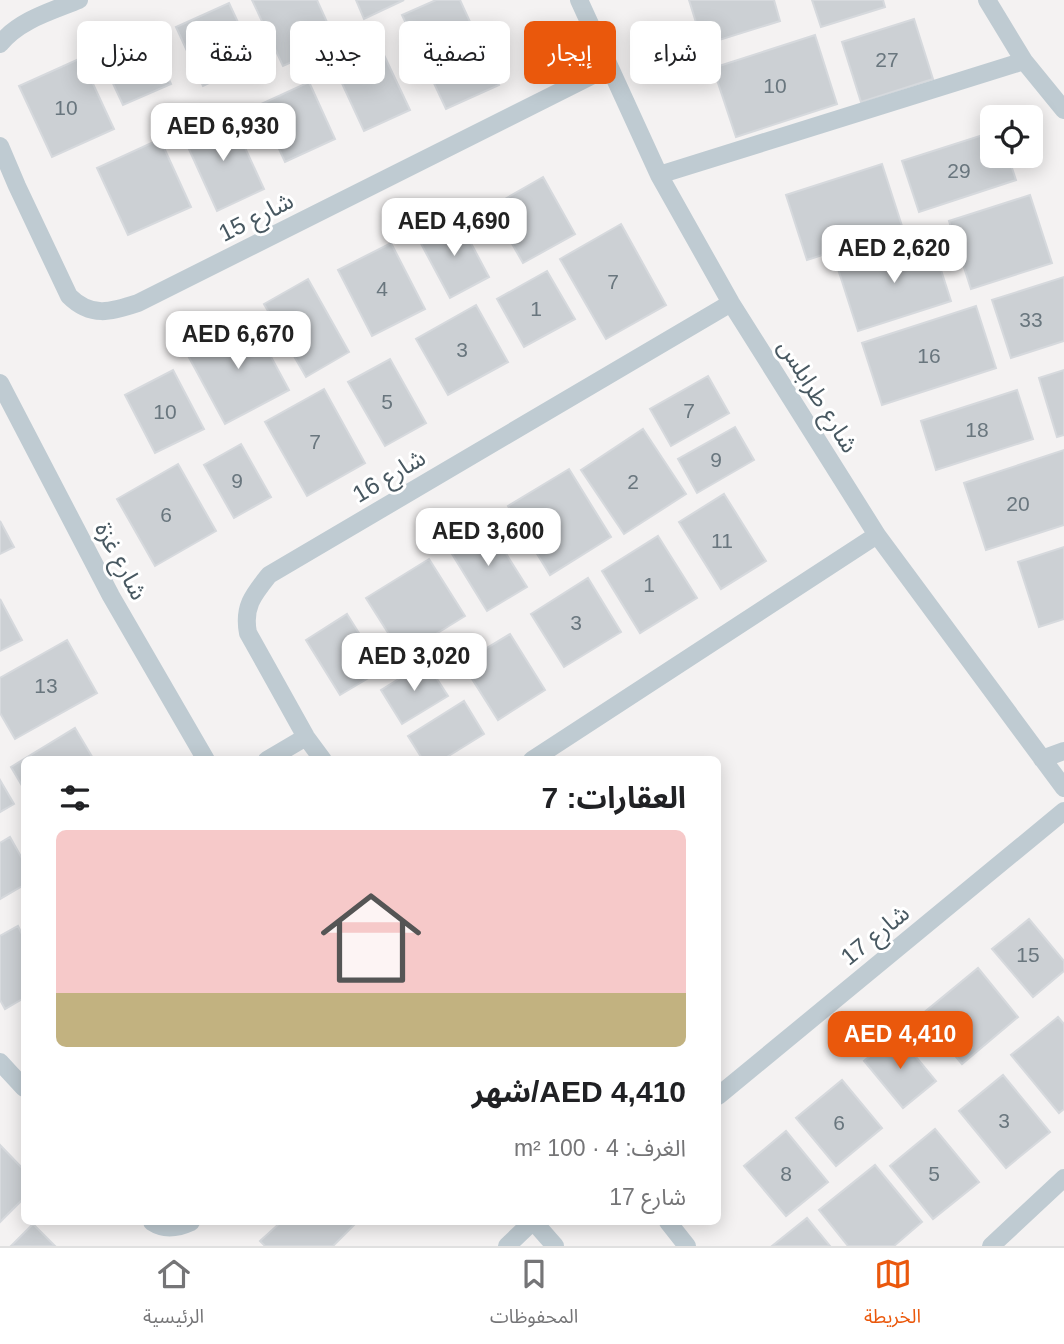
<!DOCTYPE html>
<html lang="ar">
<head>
<meta charset="utf-8">
<style>
	body { margin:0; font-family:Helvetica,"Noto Sans Arabic",sans-serif; background:#f2f2f2; color:#202124; direction:rtl; height:100vh; display:flex; flex-direction:column; font-size:26px; white-space:nowrap }
	* { box-sizing:border-box; margin:0 }
	p { font-size:23px; color:#757577 }
	.icon { flex:none; width:38px; height:38px; fill:none; stroke:currentColor; stroke-width:2; stroke-linecap:round; stroke-linejoin:round }
	.map { position:relative; flex:1; overflow:hidden; direction:ltr }
	.sheet { position:absolute; left:21px; top:756px; width:700px; height:469px; display:flex; flex-direction:column; background:#fff; border-radius:10px; box-shadow:0 4px 18px #0003; direction:rtl }
	.sheet>* { flex:none }
	.hud { position:absolute; left:21px; top:21px; width:700px; height:63px; direction:rtl; display:flex; gap:14px }
	.buttons { position:absolute; left:980px; top:105px; display:grid; gap:14px }
	.buttons a { display:grid; place-items:center; width:63px; height:63px; border-radius:10px; background:#fff; box-shadow:0 4px 18px #0003; font-size:35px }
	.price { position:absolute; translate:-50% -60px; padding:0 16px; border-radius:14px; background:#fff; color:#222; font-size:23px; line-height:46px; filter:drop-shadow(0 2px 4px #0008) }
	.price::after { content:''; position:absolute; left:50%; top:42px; width:21px; height:16px; margin-left:-10px; background:inherit; clip-path:polygon(0 0,100% 0,50% 100%) }
	.price.current { background:#ea580c; color:#fff }
	ul { padding:0; list-style:none }
	li { display:grid; align-content:center; gap:14px; height:371px; padding:0 35px }
	li span { display:grid; place-items:center; height:217px; border-radius:10px; color:#555 }
	li>.icon { margin-inline-start:auto }
	span .icon { width:126px; height:126px; fill:#fffc; stroke-width:1 }
	li b { font-size:30px }
	h2 { display:flex; justify-content:space-between; align-items:center; height:84px; padding:0 35px; font-size:30px }
	.pill { padding:0 24px; border-radius:10px; background:#fff; box-shadow:0 4px 18px #0003; font-size:24px; line-height:63px }
	.pill.current { background:#ea580c; color:#fff }
	.tabs { display:flex; justify-content:space-around; align-items:center; height:98px; border-top:2px solid #e0e0e0; background:#fff; font-size:19px; color:#757577 }
	.tabs a { display:grid; justify-items:center; gap:4px }
	.tabs .current { color:#ea580c }
	.map>svg:first-child { display:block }
	.building { fill:#ccd0d4; stroke:#d6d9dd; stroke-width:2 }
	.lines { fill:none; stroke-linecap:round; stroke-linejoin:round }
	.minor { stroke:#bfcbd2; stroke-width:18 }
	.labels { text-anchor:middle; stroke-width:6; stroke-linejoin:round; paint-order:stroke }
	.number-label { font-size:21px; fill:#69767e }
	.street-label { font-size:24px; fill:#485861; stroke:#fff }
</style>
</head>
<body>
<div class="map">
<svg width="1064" height="1246" viewBox="0 0 1064 1246">
	<rect width="100%" height="100%" fill="#f4f2f2"/>
	<!-- building -->
	<path class="building" d="M252,0h65l19,42 -53,24z
		M356,0h48l-40,19z
		M436,0h24l39,85 -53,24 -44,-94z
		M689,0h85l6,21 -77,24z
		M812,0h71l2,7 -64,20z
		M229,3l27,58 -53,25 -27,-59z
		M914,19l19,60 -72,23 -19,-60z
		M815,35l22,69 -101,33 -23,-69z
		M150,38l21,46 -48,21 -21,-45z
		M384,55l26,55 -46,21 -25,-54z
		M81,58l33,71 -62,28 -33,-71z
		M309,82l26,57 -50,23 -26,-57z
		M230,115l34,74 -47,22 -34,-75z
		M992,132v24h16l8,24 -97,32 -17,-51z
		M160,139l31,68 -63,28 -31,-67z
		M882,164l21,65 -96,31 -21,-65z
		M543,177l32,57 -52,29 -32,-56z
		M1030,195l22,68 -81,26 -22,-68z
		M457,217l32,60 -39,21 -32,-60z
		M621,224l45,81 -60,34 -46,-80z
		M931,239l20,62 -93,30 -20,-62z
		M391,243l34,66 -53,27 -34,-66z
		M547,271l28,48 -51,28 -27,-48z
		M1064,277v64l-53,17 -19,-58z
		M308,279l41,73 -43,25 -42,-73z
		M476,305l32,57 -60,33 -32,-56z
		M976,306l20,62 -114,37 -20,-62z
		M250,318l39,72 -64,34 -39,-72z
		M390,359l36,64 -41,23 -37,-64z
		M173,370l31,59 -49,24 -30,-58z
		M1064,370v65l-7,2 -18,-59z
		M708,376l21,37 -58,33 -21,-37z
		M324,389l41,74 -58,33 -42,-74z
		M1017,390l16,49 -97,31 -15,-49z
		M735,427l19,33 -57,33 -19,-34z
		M643,429l43,65 -62,40 -43,-64z
		M241,444l30,53 -37,21 -30,-53z
		M1064,450v75l-78,25 -22,-67z
		M178,464l38,67 -61,35 -38,-67z
		M569,469l42,68 -61,38 -42,-69z
		M724,494l42,67 -45,28 -42,-67z
		M0,521l14,26 -14,7z
		M488,525l39,62 -40,24 -38,-62z
		M658,536l39,62 -57,35 -38,-62z
		M1064,547v72l-25,8 -21,-65z
		M429,559l36,57 -63,39 -36,-57z
		M588,578l33,54 -57,35 -33,-53z
		M0,599l22,41 -22,11z
		M347,614l35,56 -42,25 -34,-55z
		M510,634l35,56 -47,30 -36,-57z
		M67,640l30,53 -82,46 -15,-26v-35z
		M426,662l22,34 -46,28 -21,-34z
		M464,701l20,33 -42,26h-19l-15,-24z
		M75,728l19,32h-70v29l-13,-22z
		M0,780l14,24 -14,8z
		M10,837l14,25v23l-24,14v-56z
		M1029,919l35,42v10l-31,26 -41,-48z
		M18,926l6,12v60l-19,11 -5,-9v-64z
		M978,968l40,49 -56,47 -41,-49z
		M1058,1017l6,7v85l-5,4 -48,-58z
		M897,1034l39,47 -33,27 -39,-47z
		M1003,1075l47,57 -44,36 -47,-57z
		M842,1080l40,48 -46,38 -40,-48z
		M935,1129l44,53 -46,37 -43,-53z
		M786,1131l42,51 -42,34 -42,-50z
		M0,1145l24,25v28l-24,24z
		M875,1165l47,57 -28,24h-46l-29,-36z
		M807,1218l23,28h-58z
		M281,1222h76l-24,24h-68l-5,-5z
		M33,1224l22,22h-44z"/>
	<g class="lines">
		<!-- minor -->
		<path class="minor" d="M579,0l80,175 72,128 146,232 187,253
			M987,0l37,61 40,49
			M0,44c19,-24 52,-33 79,-44
			M0,146l17,40 52,110c22,22 42,16 69,7l471,-236
			M659,175l365,-114
			M0,383l111,213 95,164
			M1042,759l22,-8
			M267,760l39,-23
			M323,760l-17,-23 -58,-104c-5,-26 5,-38 21,-58l462,-272
			M532,760l345,-225
			M0,1062l24,26
			M718,1096l346,-285
			M152,1222c12,8 26,6 39,0
			M534,1222l21,24
			M668,1222l19,24
			M507,1246l25,-24
			M991,1246l73,-68"/>
	</g>
	<g class="labels">
		<!-- number labels -->
		<g class="number-label">
			<text x="887" y="67">27</text>
			<text x="775" y="93">10</text>
			<text x="66" y="115">10</text>
			<text x="959" y="178">29</text>
			<text x="613" y="289">7</text>
			<text x="382" y="296">4</text>
			<text x="536" y="316">1</text>
			<text x="1031" y="327">33</text>
			<text x="462" y="357">3</text>
			<text x="929" y="363">16</text>
			<text x="387" y="409">5</text>
			<text x="689" y="418">7</text>
			<text x="165" y="419">10</text>
			<text x="977" y="437">18</text>
			<text x="315" y="449">7</text>
			<text x="716" y="467">9</text>
			<text x="237" y="488">9</text>
			<text x="633" y="489">2</text>
			<text x="1018" y="511">20</text>
			<text x="166" y="522">6</text>
			<text x="722" y="548">11</text>
			<text x="649" y="592">1</text>
			<text x="576" y="630">3</text>
			<text x="46" y="693">13</text>
			<text x="1028" y="962">15</text>
			<text x="1004" y="1128">3</text>
			<text x="839" y="1130">6</text>
			<text x="786" y="1181">8</text>
			<text x="934" y="1181">5</text>
		</g>
		<!-- street labels -->
		<g class="street-label">
			<text transform="translate(256 217) rotate(-27)" y="8">شارع 15</text>
			<text transform="translate(818 396) rotate(58)" y="8">شارع طرابلس</text>
			<text transform="translate(389 476) rotate(-31)" y="8">شارع 16</text>
			<text transform="translate(121 561) rotate(62)" y="8">شارع غزة</text>
			<text transform="translate(875 935) rotate(-39)" y="8">شارع 17</text>
		</g>
	</g>
</svg>
<div class="buttons">
<a><svg class="icon" aria-label="locate" viewBox="0 0 24 24"><circle cx="12" cy="12" r="6"/><path d="M12 2v4M12 18v4M2 12h4M18 12h4"/></svg></a>
</div>
<b class="price" style="left:223px;top:163px">AED 6,930</b>
<b class="price" style="left:454px;top:258px">AED 4,690</b>
<b class="price" style="left:894px;top:285px">AED 2,620</b>
<b class="price" style="left:238px;top:371px">AED 6,670</b>
<b class="price" style="left:488px;top:568px">AED 3,600</b>
<b class="price" style="left:414px;top:693px">AED 3,020</b>
<b class="price current" style="left:900px;top:1071px">AED 4,410</b>
<div class="hud">
<a class="pill">شراء</a>
<a class="pill current">إيجار</a>
<a class="pill">تصفية</a>
<a class="pill">جديد</a>
<a class="pill">شقة</a>
<a class="pill">منزل</a>
</div>
<section class="sheet">
<h2>العقارات: 7<svg class="icon" aria-label="filters" viewBox="0 0 24 24"><path d="M4 7h16M4 17h16"/><circle cx="9" cy="7" r="2"/><circle cx="15" cy="17" r="2"/></svg></h2>
<ul>
<li><span style="background:linear-gradient(#f6c9c9 75%,#c2b280 0)"><svg class="icon" aria-label="home" viewBox="0 0 24 24"><path d="M3 11l9-7 9 7M6 9v11h12V9"/></svg></span><div><b>AED 4,410/شهر</b><p>الغرف: 4 · 100 m²</p><p>شارع 17</p></div></li>
</ul>
</section>
</div>
<nav class="tabs">
<a class="current"><svg class="icon" aria-label="map" viewBox="0 0 24 24"><path d="M3 6l6-2 6 2 6-2v14l-6 2-6-2-6 2zM9 4v14M15 6v14"/></svg>الخريطة</a>
<a><svg class="icon" aria-label="saved" viewBox="0 0 24 24"><path d="M7 4h10v16l-5-4-5 4z"/></svg>المحفوظات</a>
<a><svg class="icon" aria-label="home" viewBox="0 0 24 24"><path d="M3 11l9-7 9 7M6 9v11h12V9"/></svg>الرئيسية</a>
</nav>
</body>
</html>
